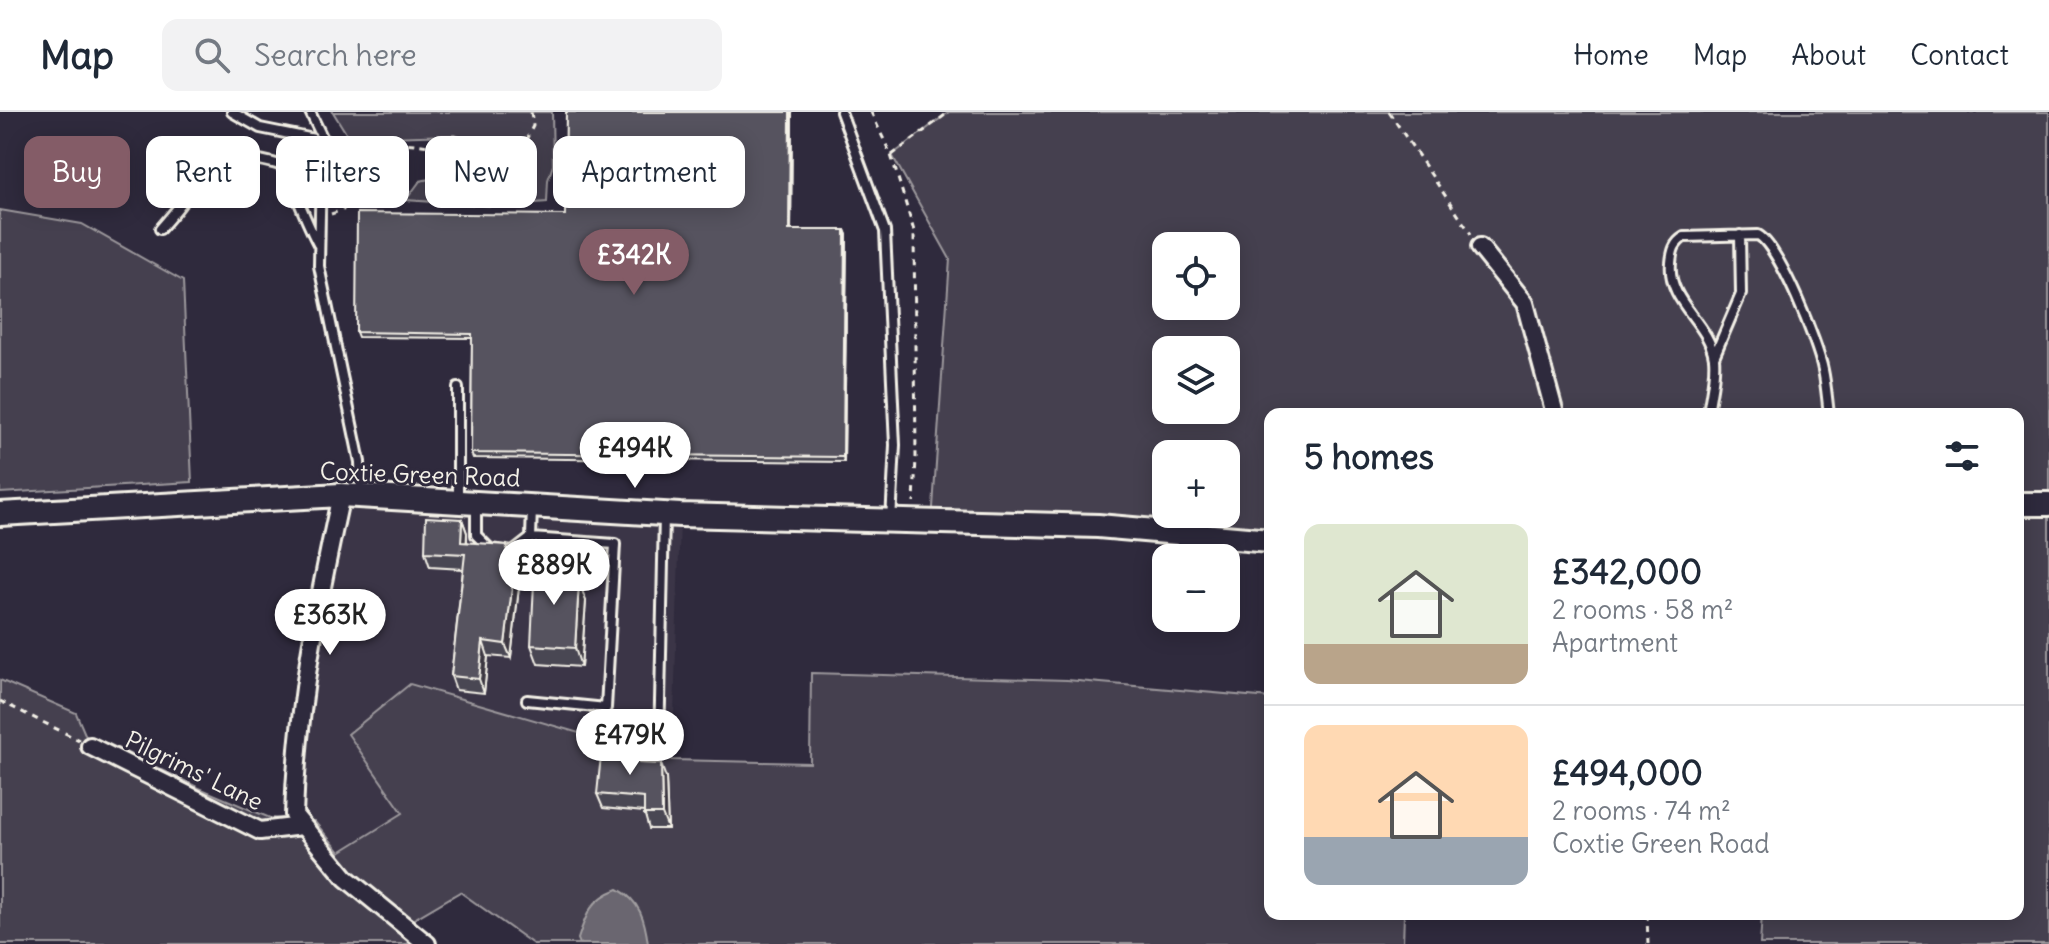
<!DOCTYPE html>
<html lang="en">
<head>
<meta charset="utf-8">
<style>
	body { margin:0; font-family:Delius,sans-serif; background:#f2f2f3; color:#1f2937; height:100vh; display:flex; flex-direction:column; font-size:30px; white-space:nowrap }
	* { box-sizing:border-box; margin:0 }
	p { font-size:26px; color:#747a83 }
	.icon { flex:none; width:44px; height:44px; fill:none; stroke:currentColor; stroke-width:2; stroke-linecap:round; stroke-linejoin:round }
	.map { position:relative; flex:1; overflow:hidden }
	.panel { position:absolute; left:1264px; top:296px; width:760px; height:512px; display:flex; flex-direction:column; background:#fff; border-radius:16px; box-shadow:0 4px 20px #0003 }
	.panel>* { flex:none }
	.top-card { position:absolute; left:24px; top:24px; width:760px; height:72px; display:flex; gap:16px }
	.tools { position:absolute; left:1152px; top:120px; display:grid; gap:16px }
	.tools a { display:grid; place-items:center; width:88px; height:88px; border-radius:16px; background:#fff; box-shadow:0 4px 20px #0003; font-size:40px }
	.price { position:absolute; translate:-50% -68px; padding:0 18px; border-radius:28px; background:#fff; color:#222; font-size:26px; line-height:52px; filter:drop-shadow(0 2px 4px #0008) }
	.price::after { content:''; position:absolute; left:50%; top:48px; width:24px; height:18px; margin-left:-12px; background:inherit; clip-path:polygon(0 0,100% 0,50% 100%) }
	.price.on { background:#845c67; color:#fff }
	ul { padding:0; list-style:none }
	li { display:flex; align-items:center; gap:24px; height:200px; padding:0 40px }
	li+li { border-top:2px solid #e0e1e3 }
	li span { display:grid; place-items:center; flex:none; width:224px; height:160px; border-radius:16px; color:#555 }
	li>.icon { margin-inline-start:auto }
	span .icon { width:96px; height:96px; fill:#fffc; stroke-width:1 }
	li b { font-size:34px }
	h2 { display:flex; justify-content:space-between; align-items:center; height:96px; padding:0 40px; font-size:34px }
	.pill { padding:0 28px; border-radius:16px; background:#fff; box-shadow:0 4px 20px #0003; font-size:28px; line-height:72px }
	.pill.on { background:#845c67; color:#fff }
	header { display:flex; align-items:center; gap:48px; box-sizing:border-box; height:112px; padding:0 40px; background:#fff; border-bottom:2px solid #e0e1e3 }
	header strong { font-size:38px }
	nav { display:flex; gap:44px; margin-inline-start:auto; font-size:28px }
	.search { width:560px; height:72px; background:#f2f2f3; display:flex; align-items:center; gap:20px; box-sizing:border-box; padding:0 28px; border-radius:16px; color:#747a83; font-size:30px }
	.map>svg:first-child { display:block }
	.built { fill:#3b3647 }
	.green { fill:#454050; stroke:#9c989c; stroke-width:2; fill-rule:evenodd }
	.water { fill:#6a6670; stroke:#a19ea0; stroke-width:2 }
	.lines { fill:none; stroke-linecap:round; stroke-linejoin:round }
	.lane-casing { stroke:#f4f1e8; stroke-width:14 }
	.street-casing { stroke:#f4f1e8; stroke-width:22 }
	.secondary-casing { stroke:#f4f1e8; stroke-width:28 }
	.path { stroke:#f4f1e8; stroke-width:3; stroke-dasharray:6 6; stroke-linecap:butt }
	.lane { stroke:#2f2a3d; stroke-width:8 }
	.street { stroke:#2f2a3d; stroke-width:16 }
	.secondary { stroke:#2f2a3d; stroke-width:22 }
	.wall { fill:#4a4752; stroke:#f4f1e8; stroke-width:2 }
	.shaded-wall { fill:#3c3942; stroke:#f4f1e8; stroke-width:2 }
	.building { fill:#56525f; stroke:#f4f1e8; stroke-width:2 }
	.labels { text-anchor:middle; stroke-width:6; stroke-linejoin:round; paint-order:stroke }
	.street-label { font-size:24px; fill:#f4f1e8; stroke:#2f2a3d }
</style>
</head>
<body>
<header>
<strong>Map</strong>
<div class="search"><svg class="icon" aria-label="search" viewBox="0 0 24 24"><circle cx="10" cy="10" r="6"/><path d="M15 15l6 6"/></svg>Search here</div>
<nav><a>Home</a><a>Map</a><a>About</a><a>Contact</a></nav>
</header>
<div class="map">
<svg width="2049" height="832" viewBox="0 0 2049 832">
	<rect width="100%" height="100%" fill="#2f2a3d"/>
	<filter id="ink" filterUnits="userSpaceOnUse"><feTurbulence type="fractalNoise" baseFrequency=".0125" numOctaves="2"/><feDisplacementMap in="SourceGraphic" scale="16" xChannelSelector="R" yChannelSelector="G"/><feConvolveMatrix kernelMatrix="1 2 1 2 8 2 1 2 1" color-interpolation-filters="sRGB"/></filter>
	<g filter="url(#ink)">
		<!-- built -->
		<path class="built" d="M351,394l329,13 -13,425h-134l-73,-52 -120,-40 -33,-40 -7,-16 17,-163 28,-118z"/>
		<!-- green -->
		<path class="green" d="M333,0h219l1,53 -5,15 -1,22 -52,4 -89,-6 14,-19 62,-13 -3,-23 -24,-10 -106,3z
			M949,0h1100v832h-289l2,-30h256v-500h-748v127l-338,-19 18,-263 -58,-104zM1166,134h60v60h-60zM1166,238h60v60h-60zM1166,342h60v60h-60z
			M0,98l82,14 101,57 9,201 -192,11z
			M811,561l256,7 203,18v216h134l-1,30h-870l-73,-52 -56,33 23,19h-427v-264l76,33 14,33 17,-3 92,45 71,30 44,3 26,31 63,-39 -55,-79 62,-50 262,76 138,3z"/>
		<!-- water -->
		<path class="water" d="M618,777c22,12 27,31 30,55h-68l-2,-5c8,-25 13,-40 40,-50z"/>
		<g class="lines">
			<defs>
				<path id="lane" d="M232,0l28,16 64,13
					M310,0l14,29 -3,21 -2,104 41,196 1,33
					M841,0l44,119 10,214 -4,76
					M160,117c7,-8 14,-16 20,-24 10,-13 14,-33 29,-40 22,-12 52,-6 74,1 13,26 21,52 35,78
					M1714,245l27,-63 -1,-59
					M1708,302c2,-18 8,-38 6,-56 -5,-36 -47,-56 -43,-95 1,-12 3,-20 13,-26l74,-2c21,11 60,109 65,135 3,14 4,29 6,44
					M458,389v-113
					M476,394v29l14,14 23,3 18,-14
					M527,588l79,8 9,-164 -84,-6 1,-31
					M659,635l5,-232"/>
				<path id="street" d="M1480,135l45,56 30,111
					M341,383c-23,106 -44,212 -47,320l52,63 81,66
					M90,634l170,85 42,-5"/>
				<path id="secondary" d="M2018,392h31
					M0,402l341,-19 339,20 418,11 172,15"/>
			</defs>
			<!-- lane casing -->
			<use href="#lane" class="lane-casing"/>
			<!-- street casing -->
			<use href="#street" class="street-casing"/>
			<!-- secondary casing -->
			<use href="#secondary" class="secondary-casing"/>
			<!-- path -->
			<path class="path" d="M871,0l20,43 23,76 2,227 -2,44
				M1389,0l82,122
				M892,43l57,-43
				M331,102l12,-4c6,-17 10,-45 23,-58 20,-20 77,-1 104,0 18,0 37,-5 55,-10l8,-16 -2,-14
				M0,589l79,39
				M1647,802l1,30"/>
			<!-- lane -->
			<use href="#lane" class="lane"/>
			<!-- street -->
			<use href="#street" class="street"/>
			<!-- secondary -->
			<use href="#secondary" class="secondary"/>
		</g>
		<!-- wall -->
		<path class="wall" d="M566,0h226l-1,118h54l2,5 -3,227 -371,-4 -2,-5 1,-115 -114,-1 -2,-5 209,-117z
			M462,407l5,14v9l45,18 -1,12h3l5,15 -8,71 -23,-2 -4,37 -28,-3 -5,-14 12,-107 -33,-2 -5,-15z
			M572,469l14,20 -5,66 -43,-3 -7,-19z
			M646,651l20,15 2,51h-19l-5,-17 -41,-4 -6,-14z"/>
		<!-- shaded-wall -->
		<path class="shaded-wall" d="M790,0h2l-1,123 -2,-5z
			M845,118l2,5 -3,227 -1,-5z
			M462,407l5,14 -1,23 -5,-14z
			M507,433l5,15 -1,26 -6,-15z
			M566,452l7,19 -9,-3z
			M514,460l5,15 -8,71 -6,-14z
			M579,470l7,19 -5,66 -6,-19z
			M483,529l5,15 -4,37 -5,-14z
			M640,636l6,15h-7z
			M661,652l5,14 2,51 -6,-15z"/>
		<!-- building -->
		<path class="building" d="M566,0h224l-1,118h56l-2,227 -372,-4 1,-119 -116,-2 1,-119 208,2z
			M426,405l36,2 -1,23 46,3 -2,26 9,1 -9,72 -22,-3 -4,38 -28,-3 14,-122 -40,-2z
			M535,450l31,2 -2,16 15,2 -4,66 -44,-3z
			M602,634l38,2 -1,15 22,1 1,50h-18v-16l-47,-4z"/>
	</g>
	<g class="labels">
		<!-- street labels -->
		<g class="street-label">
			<text transform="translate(420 363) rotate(2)" y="8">Coxtie Green Road</text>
			<text transform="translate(194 659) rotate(26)" y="8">Pilgrims' Lane</text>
		</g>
	</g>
</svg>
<div class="tools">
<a><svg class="icon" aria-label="locate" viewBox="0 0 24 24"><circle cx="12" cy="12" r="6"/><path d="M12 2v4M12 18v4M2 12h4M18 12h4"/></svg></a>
<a><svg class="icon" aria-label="layers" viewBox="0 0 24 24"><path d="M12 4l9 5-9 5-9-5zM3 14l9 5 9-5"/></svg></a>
<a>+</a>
<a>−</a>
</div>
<b class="price on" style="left:634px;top:185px">£342K</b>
<b class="price" style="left:635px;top:378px">£494K</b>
<b class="price" style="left:554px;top:495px">£889K</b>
<b class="price" style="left:330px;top:545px">£363K</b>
<b class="price" style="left:630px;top:665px">£479K</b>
<div class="top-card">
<a class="pill on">Buy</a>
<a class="pill">Rent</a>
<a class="pill">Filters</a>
<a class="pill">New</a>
<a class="pill">Apartment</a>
</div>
<section class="panel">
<h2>5 homes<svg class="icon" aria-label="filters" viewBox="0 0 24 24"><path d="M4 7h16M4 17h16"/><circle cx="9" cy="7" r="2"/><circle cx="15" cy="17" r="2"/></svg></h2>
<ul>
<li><span style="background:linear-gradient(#dfe7d0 75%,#b9a48a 0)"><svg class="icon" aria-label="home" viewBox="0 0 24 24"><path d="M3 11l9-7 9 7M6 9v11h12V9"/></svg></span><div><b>£342,000</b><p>2 rooms · 58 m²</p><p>Apartment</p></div></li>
<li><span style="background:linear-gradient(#ffd9b3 70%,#9aa5b1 0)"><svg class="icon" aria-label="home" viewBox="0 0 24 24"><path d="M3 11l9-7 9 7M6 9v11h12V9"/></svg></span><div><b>£494,000</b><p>2 rooms · 74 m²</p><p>Coxtie Green Road</p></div></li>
</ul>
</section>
</div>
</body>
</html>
